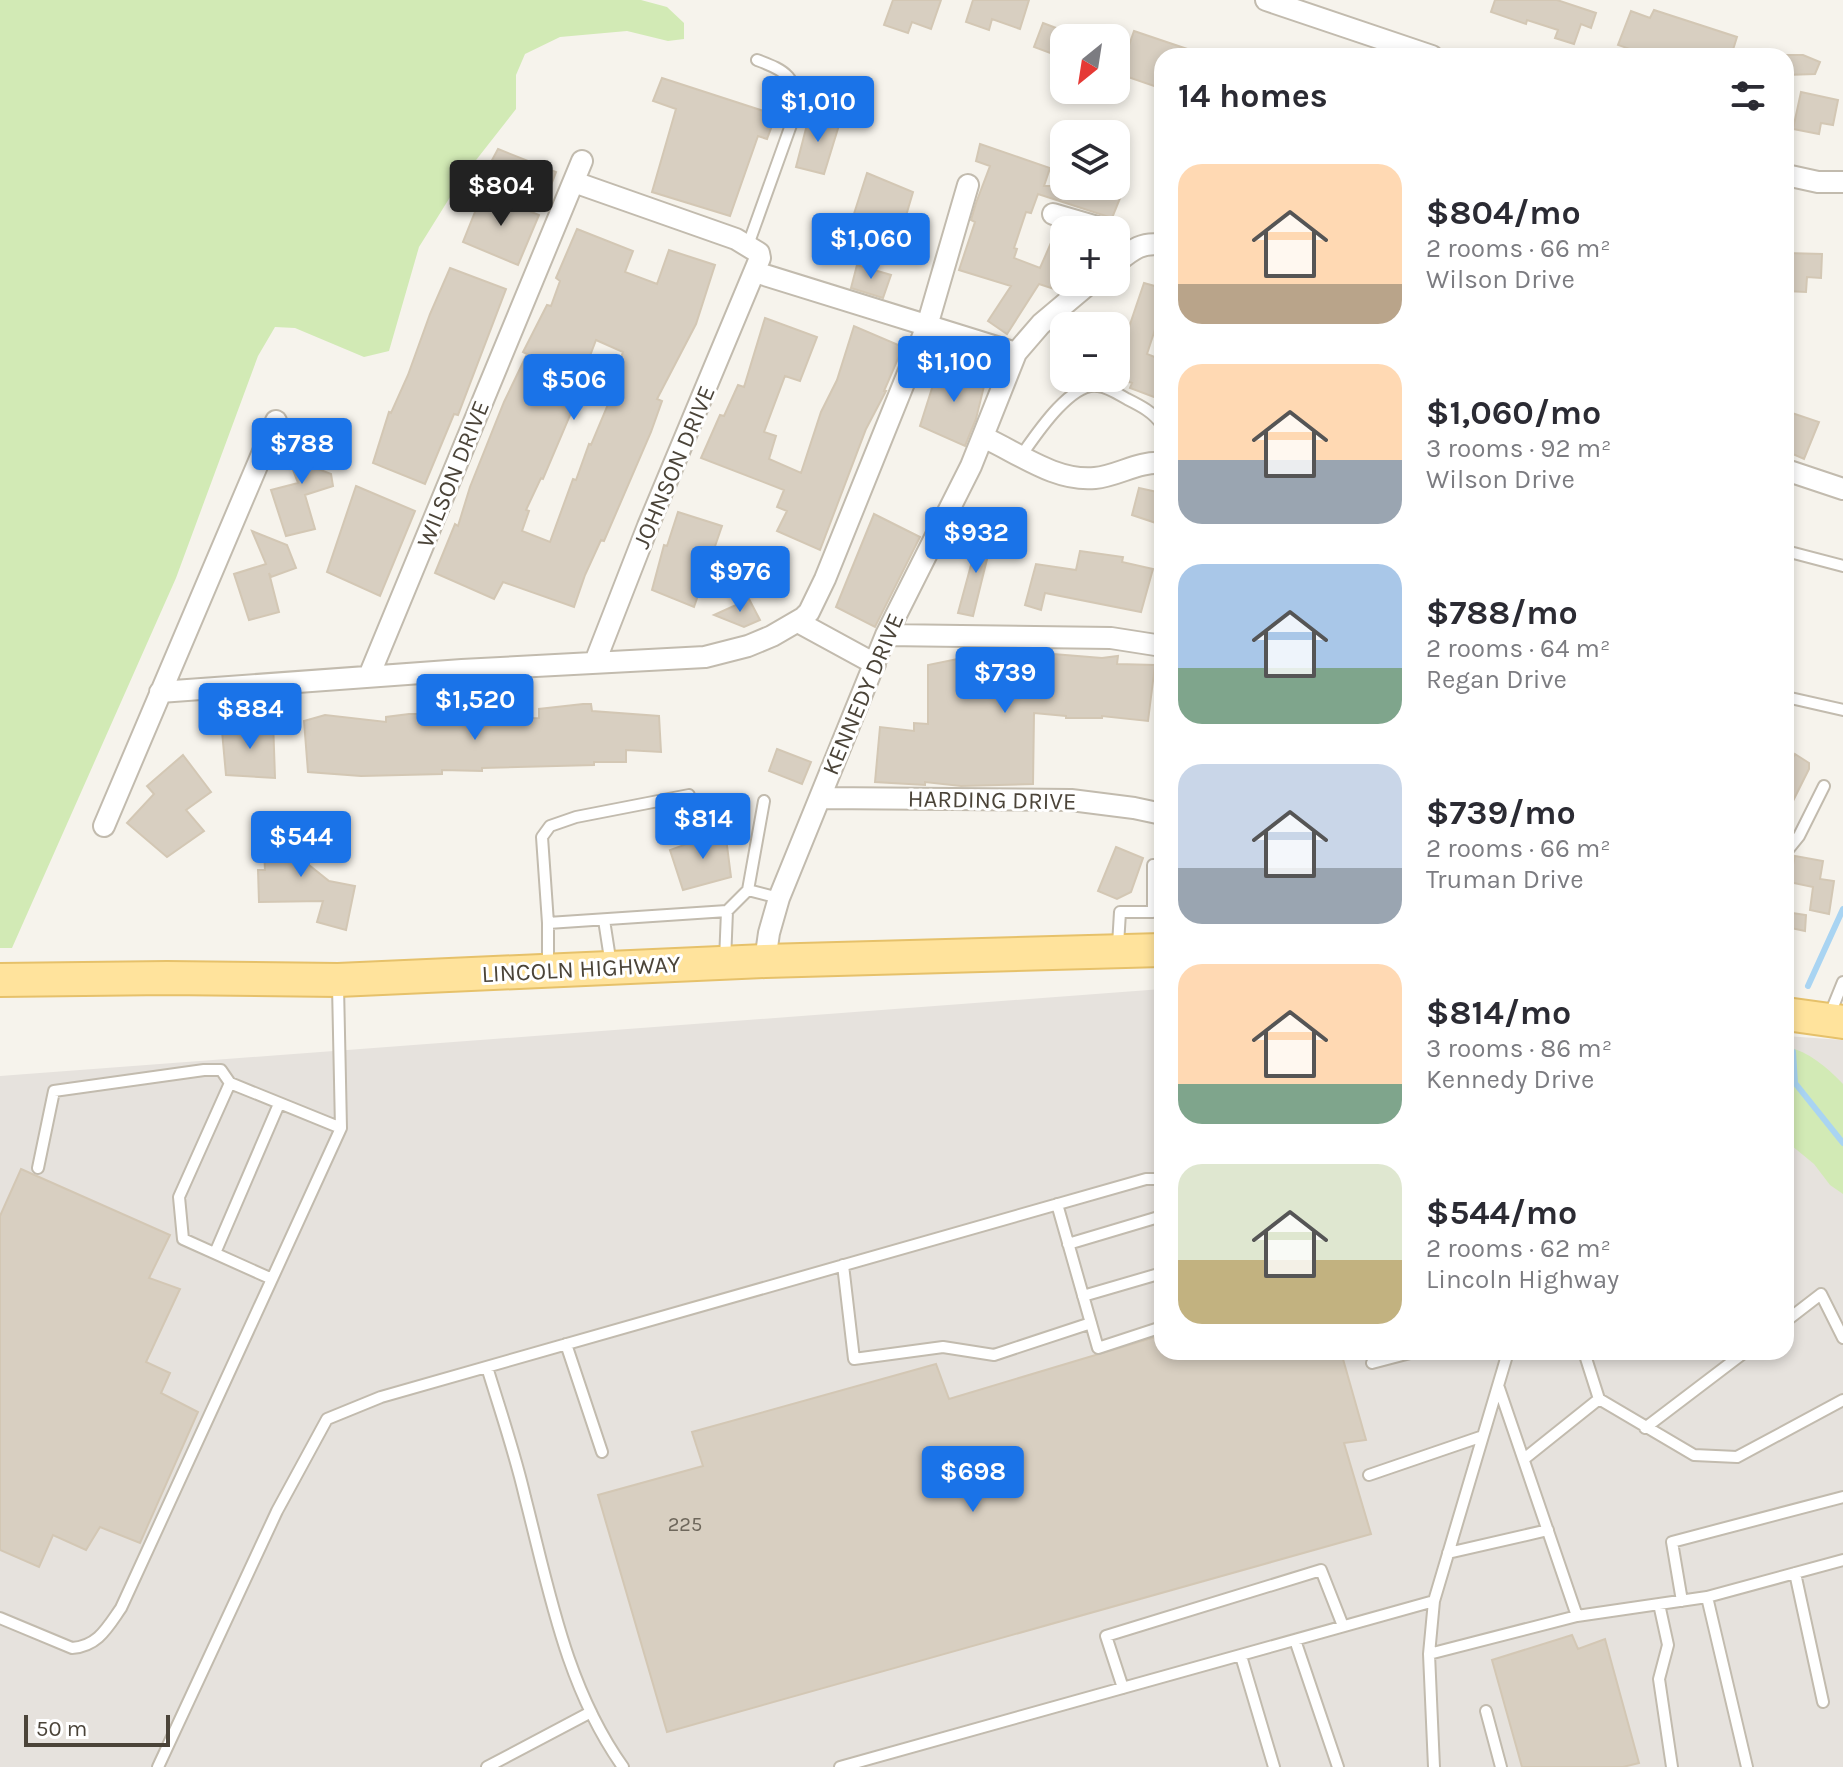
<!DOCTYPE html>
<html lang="en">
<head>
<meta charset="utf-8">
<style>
	body { margin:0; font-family:Karla,sans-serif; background:#f7f7f7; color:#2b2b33; height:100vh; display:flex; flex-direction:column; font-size:30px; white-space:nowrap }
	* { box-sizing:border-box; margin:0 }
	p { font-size:26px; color:#7c7c81 }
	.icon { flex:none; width:44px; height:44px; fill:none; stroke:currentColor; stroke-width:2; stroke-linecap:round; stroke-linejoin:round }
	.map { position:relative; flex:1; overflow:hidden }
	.details { position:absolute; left:1154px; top:48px; width:640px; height:1312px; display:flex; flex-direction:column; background:#fff; border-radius:24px; box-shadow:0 4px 12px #0003 }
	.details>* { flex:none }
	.needle { width:52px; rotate:210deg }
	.controls { position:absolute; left:1050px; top:24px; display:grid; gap:16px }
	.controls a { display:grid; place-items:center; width:80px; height:80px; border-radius:16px; background:#fff; box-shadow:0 4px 12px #0003; font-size:40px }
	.scale { position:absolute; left:24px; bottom:20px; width:146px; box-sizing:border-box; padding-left:8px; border:4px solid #4b4439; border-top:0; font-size:22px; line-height:28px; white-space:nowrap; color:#4b4439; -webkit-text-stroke:6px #fff; paint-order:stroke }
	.price { position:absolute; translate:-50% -68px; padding:0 18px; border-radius:8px; background:#1a73e8; color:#fff; font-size:26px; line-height:52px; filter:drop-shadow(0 2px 4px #0008) }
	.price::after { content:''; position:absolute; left:50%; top:48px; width:24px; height:18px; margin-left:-12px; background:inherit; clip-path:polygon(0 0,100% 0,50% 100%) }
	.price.selected { background:#222; color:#fff }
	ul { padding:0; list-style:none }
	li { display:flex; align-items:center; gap:24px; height:200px; padding:0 24px }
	li span { display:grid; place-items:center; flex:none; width:224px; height:160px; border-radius:24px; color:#555 }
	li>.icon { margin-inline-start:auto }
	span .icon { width:96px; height:96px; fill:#fffc; stroke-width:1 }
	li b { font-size:34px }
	h2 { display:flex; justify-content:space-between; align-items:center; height:96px; padding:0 24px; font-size:34px }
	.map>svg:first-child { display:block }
	.industrial { fill:#e6e2dd }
	.green { fill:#d2eab5 }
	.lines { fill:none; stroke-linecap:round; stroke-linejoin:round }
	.stream { stroke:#a9d4f2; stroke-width:6 }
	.building { fill:#d8cfc1; stroke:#d3c7b4; stroke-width:2; fill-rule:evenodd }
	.service-casing { stroke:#c2bbae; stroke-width:14 }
	.minor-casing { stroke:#c2bbae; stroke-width:24 }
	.primary-casing { stroke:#e6c16a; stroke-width:36 }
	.service { stroke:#fff; stroke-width:10 }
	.minor { stroke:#fff; stroke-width:20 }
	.primary { stroke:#ffe39c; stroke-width:32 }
	.labels { text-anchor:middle; stroke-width:6; stroke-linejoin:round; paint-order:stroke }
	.number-label { font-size:20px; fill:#6e675b }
	.street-label { font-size:24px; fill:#4b4439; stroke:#fff }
</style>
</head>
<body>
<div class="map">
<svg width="1843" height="1767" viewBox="0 0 1843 1767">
	<rect width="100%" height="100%" fill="#f6f3ec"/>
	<!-- industrial -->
	<path class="industrial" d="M1162,989v363h624v-316l57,4v727h-1843v-691z"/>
	<!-- green -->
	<path class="green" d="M0,0h641l26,7 17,16v16l-16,2 -41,-10 -67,6 -35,17 -9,21v34l-54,69 -43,69 -30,104 -25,6 -69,-29 -20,-1 -17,29 -82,222 -164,370h-12z
		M1786,1046c24,7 40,20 57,38v110l-13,-9 -16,-21 -28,-23z"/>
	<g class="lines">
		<!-- stream -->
		<path class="stream" d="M1808,986l35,-77
			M1793,1052l2,31 48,60"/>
	</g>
	<!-- building -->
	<path class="building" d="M893,0h48l-10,29 -19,-7 -4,11 -24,-8z
		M973,0h56l-9,29 -28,-10 -3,11 -23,-8z
		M1495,0h62l39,13 -5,15 -10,-4 -7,20 -19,-6 3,-8 -31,-10 -1,4 -35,-12z
		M1654,10l83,27 -6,19h-81l-32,-11 13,-34 19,7z
		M1043,23l21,8v27l-30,-11z
		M1134,31l65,22 -1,3h-36v18l-5,13 -38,-13z
		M1786,55h17l17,7 -5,12 -29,1z
		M662,78l114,37 -9,24 -9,-3 -28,80 -78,-24 24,-83 -23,-8z
		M1801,92l37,8 -5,25 -12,-2 -2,11 -26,-5z
		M810,113l30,9 -16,52 -28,-7z
		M980,144l70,24 -6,18h81l-13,32 -74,-24 -7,19 -5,-1 -12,36 3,1 -3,9 26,10 17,-39 7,2v57l-4,3 -21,-7 -32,50 -19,-13 23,-35 -52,-16 16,-48 -4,-2 5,-17 14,-37 -14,-5z
		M498,149l58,23 -6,16 -60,-24z
		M867,173l46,19 -13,44 -48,-16z
		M483,192l56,23 -21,50 -55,-23z
		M577,229l56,22 -8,21 32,12 12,-34 46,15 -19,59 -39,75 5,2 -11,31 -47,109 -3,-1 -16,35 -11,32 -71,-25 -9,17 -59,-26 20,-49 3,2 12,-39 34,-85 23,-48 -4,-2 24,-47 4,1 9,-25 -4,-3zM596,340l27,12 -3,8 4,2 -16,32 4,1 -21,50 -2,-1 -13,36 -3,-1 -23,63 -28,-11 7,-20 -3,-1 15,-32 2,1 28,-66 5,-15h-2z
		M1786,253l36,1 -1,24 -14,-1 -1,15 -20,-1z
		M857,265l34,10 -8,23 -32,-10z
		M450,268l56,21 -48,126 -4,-1 -29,70 -52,-21 16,-51 2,1 17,-38 22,-61z
		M1144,283l18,5v20l-15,46 15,6v40l-32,-12 2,-5 -16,-5v-26l5,-14 4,1z
		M765,318l52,19 -17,44 -15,-5 -21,56 12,4 -7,23 32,14 20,-61 16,-32 17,-54 49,21 -19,44h2l-20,38 -46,121 -43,-19 10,-20 -10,-4 7,-17 -83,-32 19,-43 4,1 14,-31 6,2z
		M940,363l46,15 -10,41 -11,27 -45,-20z
		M1786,411l33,11 -15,37 -18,-8z
		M332,436l-14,33 13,5 2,12 -28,9 10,34 -29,7 -15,-46 27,-7 -13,-34z
		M356,486l59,25 -35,85 -53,-24z
		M1139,488l23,5v32l-30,-10z
		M678,512l44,14 -28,81 -42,-17 12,-45 3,1z
		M874,514l46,23 -45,90 -39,-20z
		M252,531l35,14 9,23 -25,9 -2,-4 10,39 -30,8 -15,-46 32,-10z
		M980,532l13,3 -20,81 -15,-3z
		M1080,551l43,6 -1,5 31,7 -12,43 -96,-19 -4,17 -16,-5 11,-41 40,6z
		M749,599l11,21 -16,7 -30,-12z
		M987,653h20v3l46,-2 49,4 16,-2 -1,8 38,1 -7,56 -46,-5v2h-36v-2l-32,-3 -1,71 -72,2 -36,-4v3l-50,-3 5,-55 34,4v-8l14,1v-59z
		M583,704h8l1,7 67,5 2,36 -35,-2v12h-32v3l-112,3v3l-40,-1v4l-81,2 -53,-4 -4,-51 21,-6 61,7v-5l23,-3h70v5l60,-1v-9z
		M273,720l2,58 -49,-3 -4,-44z
		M777,749l34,13 -9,22 -33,-13z
		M1795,754l14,9v6l-23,46v-46z
		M183,755l28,37 -25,18 18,21 -37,26 -40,-34 27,-29 -7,-8z
		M725,830l6,47 -48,13 -13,-40z
		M287,831l18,2 4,32 20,16 26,5 -9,44 -29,-8 6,-21 -64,1 -1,-32h7l-2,-38 24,2z
		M1116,847l27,11 -12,34 -14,7 -19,-8z
		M1795,856l28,5 -3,18 14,2 -5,33 -19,-4 3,-23 -24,-5z
		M1786,912l20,3 -1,16 -19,-4z
		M21,1169l149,66 -21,43 31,11 -34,73 24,11 -9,20 37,19 -58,131 -40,-16 -14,23 -33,-15 -14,32 -39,-17v-334z
		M1162,1335v17h179l25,88 -22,3 27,91 -704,198 -69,-237 105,-29 -11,-34 244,-68 13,35z
		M1572,1635l6,14 27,-10 34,124 -16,4h-101l-30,-107z"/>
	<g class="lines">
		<defs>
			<path id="service" d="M748,245l48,-134c1,-34 -9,-40 -39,-51
				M1021,456c14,-20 50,-75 77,-70 10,1 20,8 29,13 14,7 26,13 35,26
				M1786,551l57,15
				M1786,697l57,13
				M689,795l-113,22 -26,9 -8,11 6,86 179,-12 -2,50
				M1786,852l13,-16 25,-50
				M748,890l31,8
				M727,911l21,-21 16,-89
				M604,920l7,45
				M548,923v42
				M1118,945l2,-33h33v-47h9
				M338,986l3,142 -69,151 -89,-40 -4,-42 51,-114 111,45
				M1830,1014l13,-32
				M38,1168l16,-77 150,-21h17l9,13
				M1057,1204l41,144 64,-21
				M1068,1244l94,-28
				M215,1253l64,-149
				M843,1265l11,94 89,-12 51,8 97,-32
				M1083,1296l79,-23
				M1786,1321l35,-27 22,44
				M566,1344l36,108
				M1372,1363l42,-11
				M487,1367c13,43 28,86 38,130 24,93 41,190 98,270
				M1599,1399l95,56 43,2 106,-57
				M1645,1428l100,-76
				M1524,1459l75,-60 -15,-47
				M1369,1475l114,-39
				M1448,1553l100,-23
				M1795,1573l28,129
				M1707,1597l136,-37
				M1434,1601l-5,53 5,113
				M1682,1601l-10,-59 171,-45
				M1659,1604l9,41 -9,34 13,88
				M1577,1616l130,-19 40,170
				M0,1618l72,30c26,-2 35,-20 49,-40l151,-329
				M1295,1640l43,127
				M1429,1654l148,-38 -78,-228
				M1241,1656l33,111
				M1123,1688l-17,-52 215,-66 22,56
				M1486,1711l15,56
				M158,1767l119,-256 50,-92 54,-22 765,-218h16
				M487,1767l104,-55
				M840,1767l594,-166 74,-249"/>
			<path id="minor" d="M1266,0l166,56
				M1786,175l32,7h25
				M574,182l162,57 23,14 1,5 -112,268 -53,136
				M1053,214l55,16
				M1116,263c15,-12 26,-22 46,-18
				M755,272l261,81
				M983,437c34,15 72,45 112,41 23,-2 43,-17 67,-15
				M1786,470l57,19
				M798,622l77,42
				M886,635l225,3 51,8
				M369,676l213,-515
				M160,692l302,-22 243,-13 43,-11 24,-10 31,-18 6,-6 16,-33 102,-253 41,-141
				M820,798l251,2 63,8 28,6
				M104,826l172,-405
				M765,961l4,-28 10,-35 107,-263 85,-169 45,-113 25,-29 50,-42"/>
			<path id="primary" d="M0,980l167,-2 171,2 427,-19 397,-11
				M1786,1014l57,8"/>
		</defs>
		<!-- service casing -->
		<use href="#service" class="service-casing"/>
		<!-- minor casing -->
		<use href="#minor" class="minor-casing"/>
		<!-- primary casing -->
		<use href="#primary" class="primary-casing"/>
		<!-- service -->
		<use href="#service" class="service"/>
		<!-- minor -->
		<use href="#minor" class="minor"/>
		<!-- primary -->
		<use href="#primary" class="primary"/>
	</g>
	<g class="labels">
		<!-- number labels -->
		<g class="number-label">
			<text x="685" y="1531">225</text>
		</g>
		<!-- street labels -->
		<g class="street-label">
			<text transform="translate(674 467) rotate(-67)" y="8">JOHNSON DRIVE</text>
			<text transform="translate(453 474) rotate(-68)" y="8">WILSON DRIVE</text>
			<text transform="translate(863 694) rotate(-67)" y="8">KENNEDY DRIVE</text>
			<text transform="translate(992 800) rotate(1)" y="8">HARDING DRIVE</text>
			<text transform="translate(581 969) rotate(-3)" y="8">LINCOLN HIGHWAY</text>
		</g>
	</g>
</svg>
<div class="controls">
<a><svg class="needle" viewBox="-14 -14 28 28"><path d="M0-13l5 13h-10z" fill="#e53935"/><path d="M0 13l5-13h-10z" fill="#7c7c81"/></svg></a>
<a><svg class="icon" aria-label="layers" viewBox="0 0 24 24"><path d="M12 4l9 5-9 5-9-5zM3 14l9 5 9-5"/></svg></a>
<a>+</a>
<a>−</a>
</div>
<div class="scale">50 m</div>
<b class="price" style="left:818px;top:144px">$1,010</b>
<b class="price selected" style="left:501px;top:228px">$804</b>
<b class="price" style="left:871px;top:281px">$1,060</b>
<b class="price" style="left:954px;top:404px">$1,100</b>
<b class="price" style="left:574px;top:422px">$506</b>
<b class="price" style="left:302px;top:486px">$788</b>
<b class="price" style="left:976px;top:575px">$932</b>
<b class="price" style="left:740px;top:614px">$976</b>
<b class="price" style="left:1005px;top:715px">$739</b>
<b class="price" style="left:475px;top:742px">$1,520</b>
<b class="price" style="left:250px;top:751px">$884</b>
<b class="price" style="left:703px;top:861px">$814</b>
<b class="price" style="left:301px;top:879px">$544</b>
<b class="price" style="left:973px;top:1514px">$698</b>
<section class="details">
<h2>14 homes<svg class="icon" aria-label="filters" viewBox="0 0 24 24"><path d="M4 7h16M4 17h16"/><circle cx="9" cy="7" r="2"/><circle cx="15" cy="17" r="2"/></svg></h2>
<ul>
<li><span style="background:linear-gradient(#ffd9b3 75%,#b9a48a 0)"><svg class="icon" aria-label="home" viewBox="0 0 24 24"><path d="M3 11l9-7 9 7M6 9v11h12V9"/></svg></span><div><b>$804/mo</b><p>2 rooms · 66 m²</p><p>Wilson Drive</p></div></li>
<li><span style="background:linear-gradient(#ffd9b3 60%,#9aa5b1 0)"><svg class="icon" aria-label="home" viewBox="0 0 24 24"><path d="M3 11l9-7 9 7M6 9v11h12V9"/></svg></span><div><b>$1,060/mo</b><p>3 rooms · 92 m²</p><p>Wilson Drive</p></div></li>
<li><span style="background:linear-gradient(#a9c7e8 65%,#7fa58c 0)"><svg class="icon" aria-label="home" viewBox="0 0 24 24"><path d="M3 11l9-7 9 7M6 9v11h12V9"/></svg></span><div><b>$788/mo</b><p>2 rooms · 64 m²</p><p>Regan Drive</p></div></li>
<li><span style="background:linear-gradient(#c9d6e8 65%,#9aa5b1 0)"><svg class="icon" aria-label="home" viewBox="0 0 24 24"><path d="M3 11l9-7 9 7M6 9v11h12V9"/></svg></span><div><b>$739/mo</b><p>2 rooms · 66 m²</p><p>Truman Drive</p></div></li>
<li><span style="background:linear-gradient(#ffd9b3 75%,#7fa58c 0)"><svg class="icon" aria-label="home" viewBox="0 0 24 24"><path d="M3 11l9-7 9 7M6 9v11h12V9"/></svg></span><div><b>$814/mo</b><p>3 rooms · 86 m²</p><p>Kennedy Drive</p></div></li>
<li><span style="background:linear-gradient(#dfe7d0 60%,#c2b280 0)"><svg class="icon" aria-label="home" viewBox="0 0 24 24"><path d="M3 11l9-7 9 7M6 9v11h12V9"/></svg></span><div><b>$544/mo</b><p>2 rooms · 62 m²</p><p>Lincoln Highway</p></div></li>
</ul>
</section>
</div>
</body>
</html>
